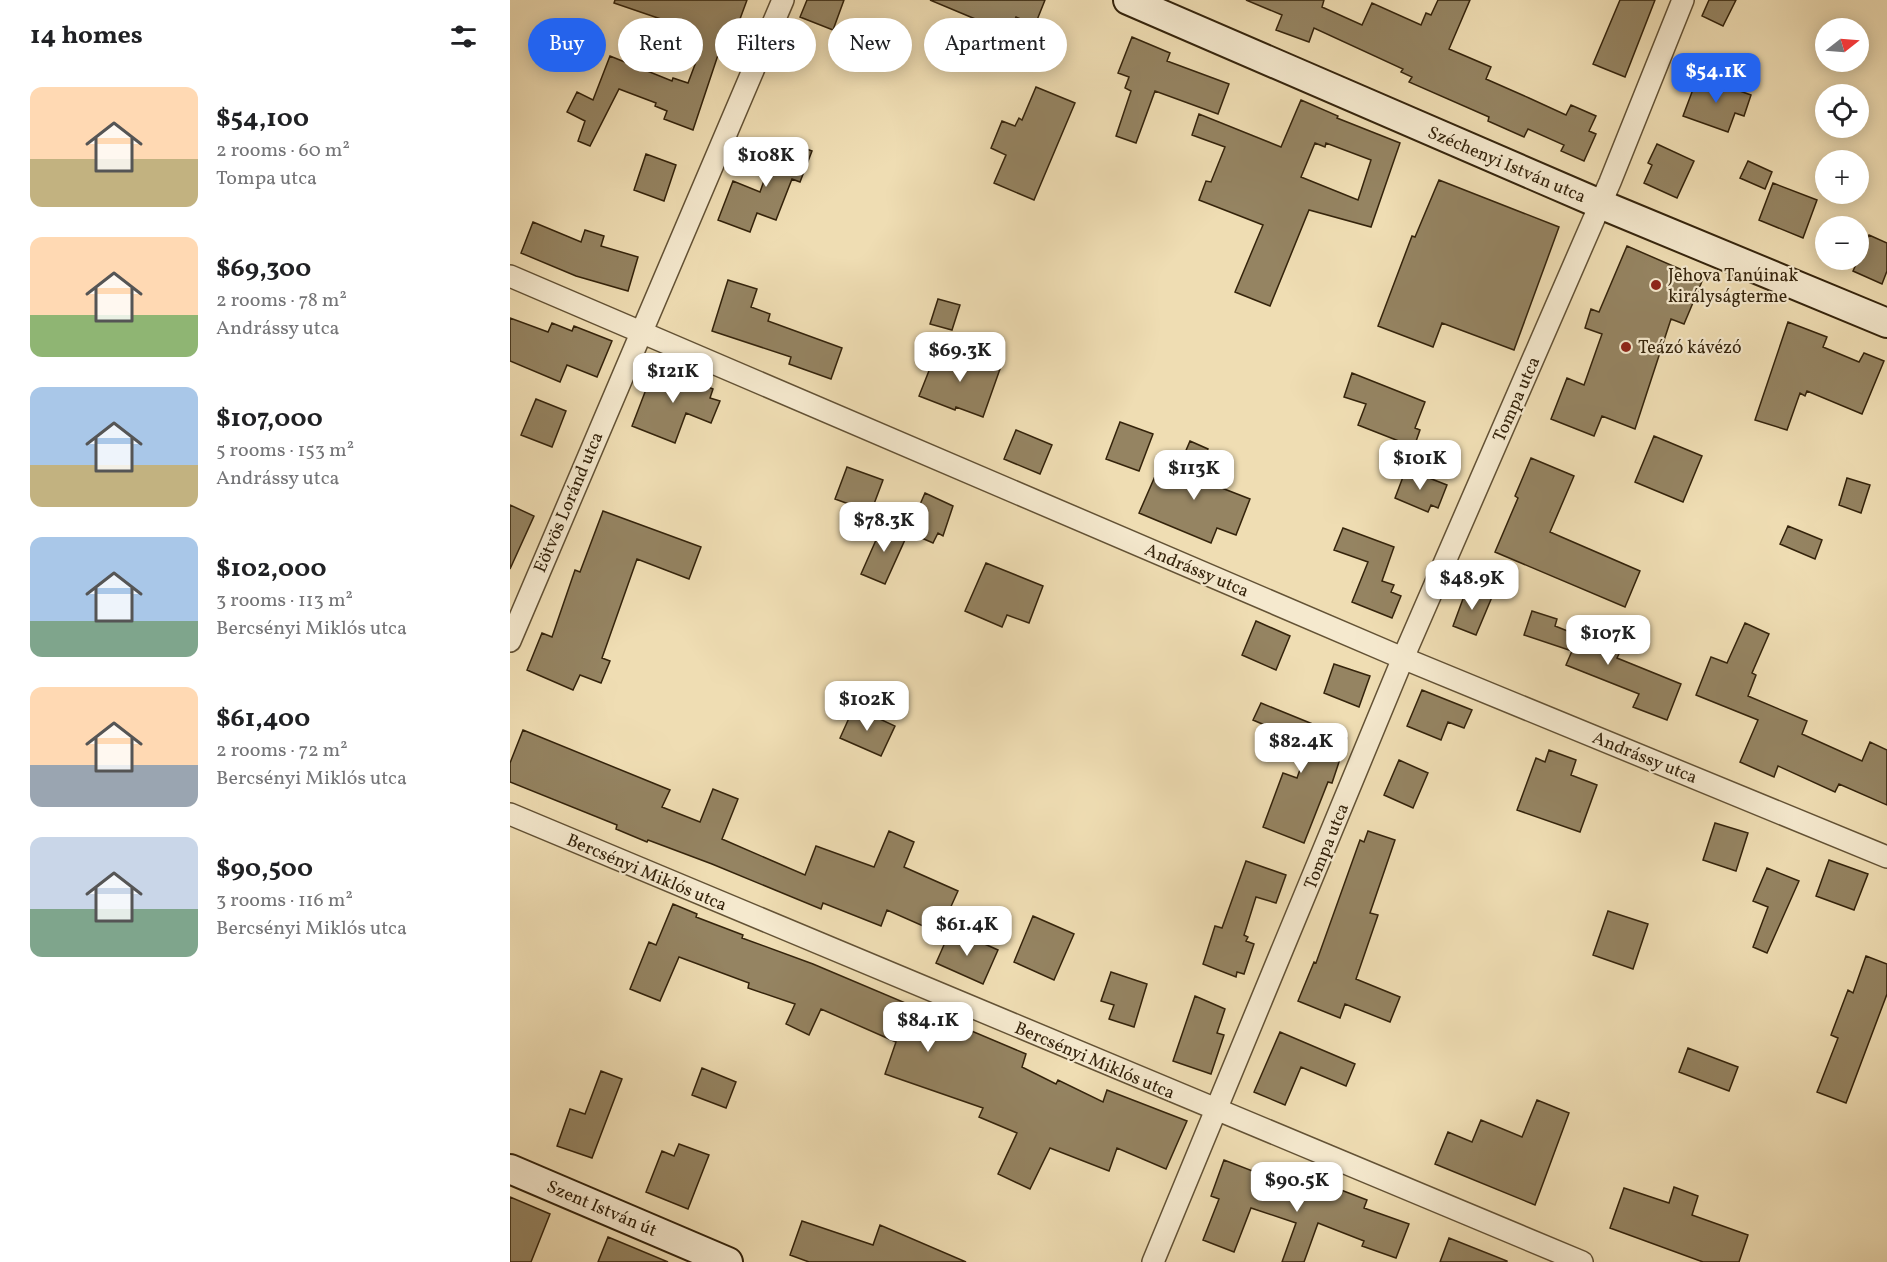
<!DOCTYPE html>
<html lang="en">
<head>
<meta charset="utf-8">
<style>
	body { margin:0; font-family:Vollkorn,serif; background:#f2f2f2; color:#202124; height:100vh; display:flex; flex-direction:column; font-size:22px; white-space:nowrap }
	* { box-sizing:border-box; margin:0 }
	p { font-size:20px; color:#757577 }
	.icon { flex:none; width:33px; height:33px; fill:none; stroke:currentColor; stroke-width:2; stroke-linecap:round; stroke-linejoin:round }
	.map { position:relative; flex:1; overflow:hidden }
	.panel { display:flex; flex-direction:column; background:#fff; width:510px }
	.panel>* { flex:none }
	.top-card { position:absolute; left:18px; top:18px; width:570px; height:54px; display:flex; gap:12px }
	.needle { width:39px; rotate:73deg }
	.tools { position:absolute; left:1305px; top:18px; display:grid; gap:12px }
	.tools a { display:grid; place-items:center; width:54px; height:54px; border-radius:50%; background:#fff; box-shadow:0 3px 15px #0003; font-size:30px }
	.price { position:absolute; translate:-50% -51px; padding:0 14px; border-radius:12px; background:#fff; color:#222; font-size:20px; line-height:39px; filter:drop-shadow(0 2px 3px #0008) }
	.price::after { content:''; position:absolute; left:50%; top:36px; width:18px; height:14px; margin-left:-9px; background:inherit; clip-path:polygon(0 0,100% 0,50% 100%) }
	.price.active { background:#2563eb; color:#fff }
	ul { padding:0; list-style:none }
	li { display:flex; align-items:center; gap:18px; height:150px; padding:0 30px }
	li span { display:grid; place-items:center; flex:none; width:168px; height:120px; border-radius:12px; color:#555 }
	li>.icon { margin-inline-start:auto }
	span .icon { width:72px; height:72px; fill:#fffc; stroke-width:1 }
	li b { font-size:26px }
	h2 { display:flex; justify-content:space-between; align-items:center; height:72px; padding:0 30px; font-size:26px }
	.chip { padding:0 21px; border-radius:27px; background:#fff; box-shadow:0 3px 15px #0003; font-size:21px; line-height:54px }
	.chip.active { background:#2563eb; color:#fff }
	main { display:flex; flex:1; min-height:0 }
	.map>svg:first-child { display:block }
	.building { fill:#958462; stroke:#34230b; stroke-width:1.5; fill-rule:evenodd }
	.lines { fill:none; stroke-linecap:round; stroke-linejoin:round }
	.street-casing { stroke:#635235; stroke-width:24 }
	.secondary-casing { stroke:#34230b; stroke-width:32 }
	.street { stroke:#f5e9ce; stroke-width:21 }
	.secondary { stroke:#f5e9ce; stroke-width:28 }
	.poi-dot { fill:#8f2418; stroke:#f5e9ce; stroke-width:2 }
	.labels { text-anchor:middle; stroke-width:4.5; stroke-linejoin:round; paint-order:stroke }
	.street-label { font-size:18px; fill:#34230b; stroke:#f5e9ce }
	.poi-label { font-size:18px; fill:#34230b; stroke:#f5e9ce; text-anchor:start }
</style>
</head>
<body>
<main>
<section class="panel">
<h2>14 homes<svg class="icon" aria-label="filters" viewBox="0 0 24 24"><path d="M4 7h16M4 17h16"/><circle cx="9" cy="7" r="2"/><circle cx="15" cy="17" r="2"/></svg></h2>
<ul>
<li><span style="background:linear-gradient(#ffd9b3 60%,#c2b280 0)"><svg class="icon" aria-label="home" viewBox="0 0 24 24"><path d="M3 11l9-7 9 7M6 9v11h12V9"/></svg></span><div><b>$54,100</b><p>2 rooms · 60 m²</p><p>Tompa utca</p></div></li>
<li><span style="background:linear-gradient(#ffd9b3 65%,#8fb573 0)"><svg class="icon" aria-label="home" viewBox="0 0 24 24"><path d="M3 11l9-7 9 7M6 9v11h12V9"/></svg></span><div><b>$69,300</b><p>2 rooms · 78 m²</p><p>Andrássy utca</p></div></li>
<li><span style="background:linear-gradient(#a9c7e8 65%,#c2b280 0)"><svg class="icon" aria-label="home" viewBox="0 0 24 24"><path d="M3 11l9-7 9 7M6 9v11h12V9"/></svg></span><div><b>$107,000</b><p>5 rooms · 153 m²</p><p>Andrássy utca</p></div></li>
<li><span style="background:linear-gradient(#a9c7e8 70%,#7fa58c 0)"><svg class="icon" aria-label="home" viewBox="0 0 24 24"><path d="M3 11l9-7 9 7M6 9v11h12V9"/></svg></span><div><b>$102,000</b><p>3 rooms · 113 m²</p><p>Bercsényi Miklós utca</p></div></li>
<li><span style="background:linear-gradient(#ffd9b3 65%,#9aa5b1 0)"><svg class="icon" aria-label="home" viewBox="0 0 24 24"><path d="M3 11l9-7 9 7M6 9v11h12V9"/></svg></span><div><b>$61,400</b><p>2 rooms · 72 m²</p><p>Bercsényi Miklós utca</p></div></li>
<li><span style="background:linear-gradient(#c9d6e8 60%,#7fa58c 0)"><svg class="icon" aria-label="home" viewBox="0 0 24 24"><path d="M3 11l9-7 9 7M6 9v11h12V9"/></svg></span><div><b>$90,500</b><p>3 rooms · 116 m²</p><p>Bercsényi Miklós utca</p></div></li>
</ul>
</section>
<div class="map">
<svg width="1377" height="1262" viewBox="0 0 1377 1262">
	<rect width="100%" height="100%" fill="#efddb3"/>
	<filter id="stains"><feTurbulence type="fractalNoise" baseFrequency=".00333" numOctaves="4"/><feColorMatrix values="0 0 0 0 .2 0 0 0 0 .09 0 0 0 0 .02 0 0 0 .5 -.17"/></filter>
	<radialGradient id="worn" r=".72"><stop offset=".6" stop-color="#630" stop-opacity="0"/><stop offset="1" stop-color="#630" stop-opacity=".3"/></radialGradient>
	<!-- building -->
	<path class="building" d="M105,0h132l-17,46 -8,-3 -29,87 -29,-11 3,-8 -12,-5 1,-3 -37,-14 -29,57 -12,-5 7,-20 -18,-9 10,-20 16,8 17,-44 62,25 1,-3 15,5 14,-37 -10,-4 4,-11 -82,-28z
		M297,0h37l-11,30 -33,-13z
		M420,0h115l-10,25 -19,-8 -14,34 -17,-7 7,-18z
		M736,0h78l-2,7 40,18 10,-22 49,22 5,-12 5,2 7,-15h32l-21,49 42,18 -5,12 43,19 37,17 5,-10 25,11 -7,15 7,3 -12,27 -23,-10 3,-6 -36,-16 -4,8 -36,-16 1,-4 -80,-35 3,-5 -11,-5 2,-3 -89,-41 -5,14 -33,-12 6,-15z
		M1110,0h35l-30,77 -32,-13z
		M1199,0h27l-13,26 -21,-10z
		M622,37l38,16 -3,8 62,23 -11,30 -63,-23 -19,52 -20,-7 15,-45 -6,-3 4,-11 -11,-4z
		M1188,76l53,19 -7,21 -9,-3 -7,19 -45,-16z
		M526,87l39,16 -41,97 -40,-17 12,-28 -15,-7 11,-27 13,5 4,-8 3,2z
		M791,100l37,16 -1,2 63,25 -29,84 -62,-17 -39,96 -35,-14 28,-67 -64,-25 7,-19 5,1 14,-35 -33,-12 7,-21 82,33zM805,143l10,4 1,-4 45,17 -13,40 -57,-23z
		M269,139l33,12 -12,31 -8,-3 -16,41 -19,-7 -7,19 -32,-12 15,-39 27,11z
		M1147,144l37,17 -17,37 -33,-15 8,-18 -4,-2z
		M136,154l30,11 -12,36 -30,-11z
		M1238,161l24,11 -7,17 -25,-11z
		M929,180l120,47 -45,123 -72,-27 -9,24 -55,-21 34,-90 3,1z
		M1263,183l44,17 -14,38 -44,-18z
		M23,222l48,20 4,-12 19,6 -3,10 37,11 -10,34 -52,-15 -55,-23z
		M1359,235l18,8v28l-5,13 -29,-13z
		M1117,246l76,33 -19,45 -13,-5 -36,110 -33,-13 -8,20 -43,-17 16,-41 17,7 18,-51 -17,-6 6,-19 8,3z
		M218,280l29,9 -6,18 19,7 -2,7 74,27 -11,31 -42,-15 2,-7 -79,-26z
		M428,299l22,6 -8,25 -22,-6z
		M0,318l38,14 4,-9 20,8 2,-5 38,15 -15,36 -30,-12 -7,17 -50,-21z
		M1278,322l39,15 -4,10 36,15 5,-9 20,8 -22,53 -55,-23 -2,5 -5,-3 -13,37 -32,-10z
		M428,348l62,21 -17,48 -27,-10 -1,3 -36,-14z
		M145,366l58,23 -3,9 10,3 -9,22 -25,-10 -11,30 -43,-17z
		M842,373l73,29 -10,26 5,2 -6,17 -56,-22 8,-21 -22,-7z
		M26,399l30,12 -14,36 -31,-12z
		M610,422l33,12 -14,37 -33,-12z
		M506,430l36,15 -12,29 -36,-15z
		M1144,436l48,20 -19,46 -48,-20z
		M680,441l18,8 -12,29 54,21 -14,36 -19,-7 -6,15 -72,-30 17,-39 17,7z
		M1021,458l43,18 -24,56 90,39 -15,36 -130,-55 23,-54 -3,-2z
		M337,467l36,13 -12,32 -36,-13z
		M896,469l41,16 -9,23 -7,-3 -3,7 -33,-14z
		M1337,478l23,7 -9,28 -22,-8z
		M415,493l28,13 -10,30 -5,-3 -5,10 -25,-11z
		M0,505l24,11 -24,53z
		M93,511l98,36 -12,32 -52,-20 -35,99 8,3 -9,22 -21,-8 -7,15 -46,-20 15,-37 10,4 23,-67 5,2z
		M374,522l24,11 -23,51 -24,-10z
		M1278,526l34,14 -7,19 -35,-15z
		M833,528l51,19 -12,34 12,4 -3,7 10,4 -9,22 -40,-16 16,-40 -34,-12z
		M476,563l57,23 -14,37 -22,-8 -5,12 -37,-16z
		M957,588l25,9 -16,38 -23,-9z
		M1022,611l25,8 -2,7 65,26 -3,6 64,26 -14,36 -34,-13 6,-13 -73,-29 6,-14 -48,-16z
		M746,621l34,15 -14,34 -34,-15z
		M1235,623l24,11 -17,39 4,2 -8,21 59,25 -5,13 60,27 8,-19 17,8v55l-48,-21 -4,8 -57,-26 -4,11 -34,-15 18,-42 -62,-25 15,-38 16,6z
		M824,664l36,12 -11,31 -35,-14z
		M912,690l50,20 -8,18 -16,-6 -7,18 -34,-14z
		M751,703l86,35 -15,45 -4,-1 -24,61 -41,-16 20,-54 14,5 12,-34 -56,-24z
		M344,707l41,19 -14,30 -41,-18z
		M13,730l147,60 -8,17 38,15 13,-33 25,10 -16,40 83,36 11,-29 58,21 15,-36 25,11 -10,25 54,24 -19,42 -52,-23 -6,16 -58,-23 -2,6 -109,-45 -64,-24 -1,2 -31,-13 1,-4 -107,-43v-19z
		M1039,750l27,10 -5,15 26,10 -17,47 -63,-22 19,-52 9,4z
		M889,760l29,13 -15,35 -29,-13z
		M1205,823l33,10 -12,38 -33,-11z
		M858,831l27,9 -25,73 8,2 -22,64 44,18 -10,25 -45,-18 -5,14 -42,-17 16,-39 2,1 44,-123 4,2z
		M1319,860l39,14 -14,36 -38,-14z
		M736,861l40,14 -10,28 -20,-6 -12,38 4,2 -2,4 8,3 -10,30 -7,-2 -1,5 -33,-13 12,-38 7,2z
		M1257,868l32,13 -32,72 -14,-6 15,-40 -15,-6z
		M163,904l24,10 -1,3 47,18 -1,3 71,26 213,90 -4,13 34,17 2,-4 45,22 4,-12 80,31 -21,48 -49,-21 -8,23 -59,-23 -20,41 -32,-15 19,-41 -38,-16 4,-9 -98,-34 11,-32 -75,-33 -12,26 -23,-11 9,-20 -47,-16 1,-5 -70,-26 -19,44 -30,-12 19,-47 7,3z
		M1098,911l40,13 -15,45 -40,-14z
		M523,916l41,18 -20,46 -40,-18z
		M441,929l47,21 -15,34 -47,-21z
		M1356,956l21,8v30l-41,109 -29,-11 21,-54 -7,-3 17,-45 5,3z
		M601,972l36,12 -13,43 -25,-8 5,-14 -13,-4z
		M685,996l30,13 -8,24 7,2 -13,39 -38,-13z
		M770,1032l75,32 -9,22 -45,-19 -16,38 -31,-13z
		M1178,1048l50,19 -9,24 -50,-19z
		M192,1068l34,14 -10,26 -34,-13z
		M91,1071l21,8 -30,79 -35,-12 13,-37 15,5z
		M1027,1100l32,13 -34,92 -100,-41 13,-32 24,10 9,-22 41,17z
		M169,1144l30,11 -21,54 -42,-17 16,-41 12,5z
		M714,1160l57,22 2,-7 43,15 2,-5 39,15 -3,8 45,16 -13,34 -34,-12 2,-5 -46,-18 -14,39h-22l14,-39 -45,-15 -17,44 -31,-12 16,-41 -8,-3z
		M1164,1187l24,9 -6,19 56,20 -9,27h-36l-93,-34 14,-40 45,15z
		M0,1197l40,17 -19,48h-21z
		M292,1221l71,24 7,-20 86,37h-157l-19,-7z
		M98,1237l60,25h-70z
		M939,1238l58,23v1h-67z"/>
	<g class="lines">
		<defs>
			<path id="street" d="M0,276l883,378 494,203
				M0,641l273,-641
				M0,814l1072,448
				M643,1262l250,-604 207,-476 73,-182"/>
			<path id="secondary" d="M618,0l472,204 287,119
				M0,1169l218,93"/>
		</defs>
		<!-- street casing -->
		<use href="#street" class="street-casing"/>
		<!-- secondary casing -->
		<use href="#secondary" class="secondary-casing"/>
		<!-- street -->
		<use href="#street" class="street"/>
		<!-- secondary -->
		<use href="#secondary" class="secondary"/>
	</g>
	<!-- markers -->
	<g class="poi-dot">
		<circle cx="1146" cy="285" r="6"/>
		<circle cx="1116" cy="347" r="6"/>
	</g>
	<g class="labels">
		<!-- street labels -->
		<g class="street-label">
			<text transform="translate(997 164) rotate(23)" y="6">Széchenyi István utca</text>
			<text transform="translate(1006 399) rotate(-66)" y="6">Tompa utca</text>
			<text transform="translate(58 502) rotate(-67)" y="6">Eötvös Loránd utca</text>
			<text transform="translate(687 570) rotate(23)" y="6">Andrássy utca</text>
			<text transform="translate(1135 757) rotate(22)" y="6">Andrássy utca</text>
			<text transform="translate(816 846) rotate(-68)" y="6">Tompa utca</text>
			<text transform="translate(137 872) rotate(23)" y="6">Bercsényi Miklós utca</text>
			<text transform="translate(585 1060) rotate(23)" y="6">Bercsényi Miklós utca</text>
			<text transform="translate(92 1208) rotate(23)" y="6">Szent István út</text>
		</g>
		<!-- poi labels -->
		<g class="poi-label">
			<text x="1158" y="281">Jehova Tanúinak<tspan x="1158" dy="21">királyságterme</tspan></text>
			<text x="1128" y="353">Teázó kávézó</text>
		</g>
	</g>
	<rect width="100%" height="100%" filter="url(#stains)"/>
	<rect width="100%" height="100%" fill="url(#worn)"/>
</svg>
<div class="tools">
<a><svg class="needle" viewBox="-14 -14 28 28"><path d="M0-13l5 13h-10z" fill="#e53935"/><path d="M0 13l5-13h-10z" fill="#757577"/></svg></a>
<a><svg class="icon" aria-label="locate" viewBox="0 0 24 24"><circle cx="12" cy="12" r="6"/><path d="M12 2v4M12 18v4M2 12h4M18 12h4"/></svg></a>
<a>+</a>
<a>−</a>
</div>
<b class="price active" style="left:1206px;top:104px">$54.1K</b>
<b class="price" style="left:256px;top:188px">$108K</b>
<b class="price" style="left:450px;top:383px">$69.3K</b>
<b class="price" style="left:163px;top:404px">$121K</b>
<b class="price" style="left:910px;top:491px">$101K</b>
<b class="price" style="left:684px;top:501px">$113K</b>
<b class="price" style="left:374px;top:553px">$78.3K</b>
<b class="price" style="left:962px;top:611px">$48.9K</b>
<b class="price" style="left:1098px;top:666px">$107K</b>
<b class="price" style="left:357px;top:732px">$102K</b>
<b class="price" style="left:791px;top:774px">$82.4K</b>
<b class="price" style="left:457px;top:957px">$61.4K</b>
<b class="price" style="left:418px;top:1053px">$84.1K</b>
<b class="price" style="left:787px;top:1213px">$90.5K</b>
<div class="top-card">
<a class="chip active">Buy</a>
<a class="chip">Rent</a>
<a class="chip">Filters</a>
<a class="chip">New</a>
<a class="chip">Apartment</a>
</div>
</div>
</main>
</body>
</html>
